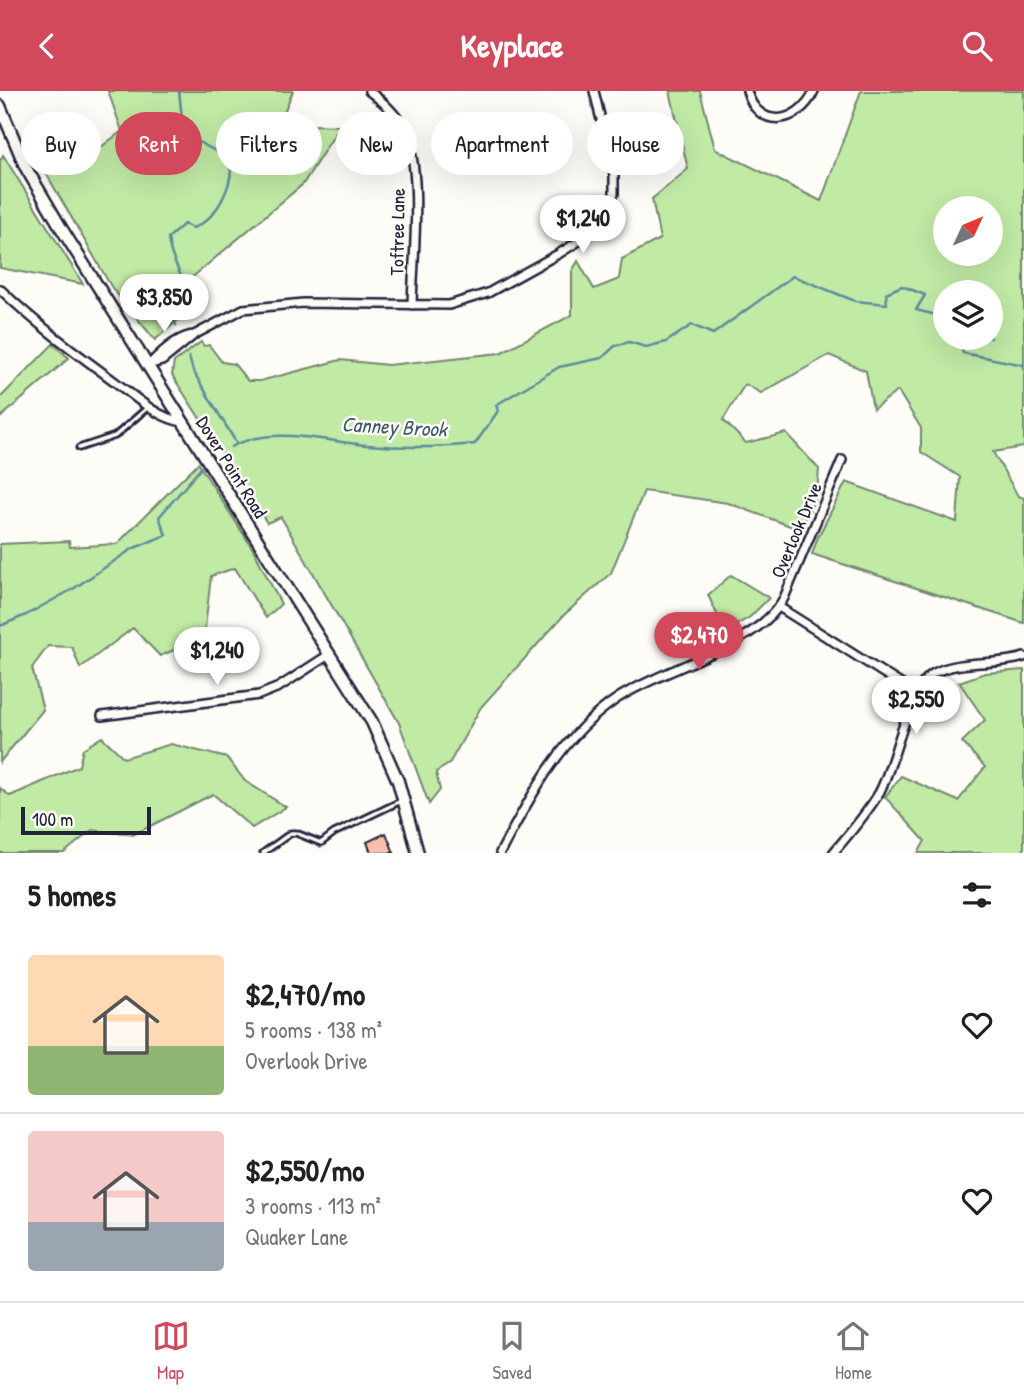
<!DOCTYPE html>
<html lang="en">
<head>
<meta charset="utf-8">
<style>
	body { margin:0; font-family:"Patrick Hand",sans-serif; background:#f2f2f2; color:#202124; height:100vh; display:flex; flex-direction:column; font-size:26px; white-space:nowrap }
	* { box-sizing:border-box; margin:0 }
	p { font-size:23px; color:#757577 }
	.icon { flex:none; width:38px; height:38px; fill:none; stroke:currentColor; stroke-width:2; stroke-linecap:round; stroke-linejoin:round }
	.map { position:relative; height:762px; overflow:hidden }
	.drawer { display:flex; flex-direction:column; background:#fff; flex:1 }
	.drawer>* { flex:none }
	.hud { position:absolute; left:21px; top:21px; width:984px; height:63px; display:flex; gap:14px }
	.needle { width:46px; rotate:46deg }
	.buttons { position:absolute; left:933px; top:105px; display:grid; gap:14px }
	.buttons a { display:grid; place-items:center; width:70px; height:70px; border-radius:50%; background:#fff; box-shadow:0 7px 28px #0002; font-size:35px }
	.scale { position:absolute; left:21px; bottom:18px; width:130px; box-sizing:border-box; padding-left:7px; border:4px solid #22223b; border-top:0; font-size:19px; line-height:24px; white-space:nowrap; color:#22223b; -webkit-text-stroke:5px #fdfcf7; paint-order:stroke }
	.price { position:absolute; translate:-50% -60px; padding:0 16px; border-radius:24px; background:#fff; color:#222; font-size:23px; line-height:46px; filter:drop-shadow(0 2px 4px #0008) }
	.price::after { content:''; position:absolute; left:50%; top:42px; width:21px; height:16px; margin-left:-10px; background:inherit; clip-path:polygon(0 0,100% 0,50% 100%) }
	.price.active { background:#d1495b; color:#fff }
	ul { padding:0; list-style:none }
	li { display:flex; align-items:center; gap:21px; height:175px; padding:0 28px }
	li+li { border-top:2px solid #e0e0e0 }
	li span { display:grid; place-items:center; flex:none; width:196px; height:140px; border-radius:7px; color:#555 }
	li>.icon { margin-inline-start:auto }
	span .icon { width:84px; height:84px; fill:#fffc; stroke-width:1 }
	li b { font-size:30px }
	h2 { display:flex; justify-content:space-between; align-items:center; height:84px; padding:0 28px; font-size:30px }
	.chip { padding:0 24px; border-radius:32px; background:#fff; box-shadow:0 7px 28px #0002; font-size:24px; line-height:63px }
	.chip.active { background:#d1495b; color:#fff }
	header { display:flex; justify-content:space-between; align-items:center; height:91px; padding:0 28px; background:#d1495b; color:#fff; font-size:32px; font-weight:700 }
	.tab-bar { display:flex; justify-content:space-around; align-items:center; height:98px; border-top:2px solid #e0e0e0; background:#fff; font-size:19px; color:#757577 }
	.tab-bar a { display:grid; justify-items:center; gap:4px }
	.tab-bar .active { color:#d1495b }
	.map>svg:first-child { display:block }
	.green { fill:#c1eaa5; stroke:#728670; stroke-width:2; fill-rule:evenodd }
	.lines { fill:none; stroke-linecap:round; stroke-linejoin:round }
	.stream { stroke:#5c8c9d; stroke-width:2.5 }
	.building { fill:#f8c0ac; stroke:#22223b; stroke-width:2 }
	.service-casing { stroke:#22223b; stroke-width:9 }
	.minor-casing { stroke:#22223b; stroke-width:12 }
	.secondary-casing { stroke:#22223b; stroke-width:15 }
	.service { stroke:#fdfcf7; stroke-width:3.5 }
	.minor { stroke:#fdfcf7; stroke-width:7 }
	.secondary { stroke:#fdfcf7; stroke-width:10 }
	.labels { text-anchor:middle; stroke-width:5; stroke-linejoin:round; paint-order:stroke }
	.street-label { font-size:19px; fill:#22223b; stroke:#fdfcf7 }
	.water-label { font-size:21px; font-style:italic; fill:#3f576c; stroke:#fdfcf7 }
</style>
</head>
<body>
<header><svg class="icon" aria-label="back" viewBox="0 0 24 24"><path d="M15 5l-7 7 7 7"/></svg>Keyplace<svg class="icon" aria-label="search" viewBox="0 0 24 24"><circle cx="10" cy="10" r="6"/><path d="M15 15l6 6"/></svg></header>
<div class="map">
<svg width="1024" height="762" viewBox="0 0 1024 762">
	<rect width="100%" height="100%" fill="#fdfcf7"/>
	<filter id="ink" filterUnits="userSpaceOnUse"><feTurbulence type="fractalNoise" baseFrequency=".0143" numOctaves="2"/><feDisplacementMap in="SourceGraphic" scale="14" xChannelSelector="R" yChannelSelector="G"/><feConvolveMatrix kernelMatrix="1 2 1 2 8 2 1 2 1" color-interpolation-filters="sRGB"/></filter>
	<g filter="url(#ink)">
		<!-- green -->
		<path class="green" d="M108,0h185l-14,33 61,2 -37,58 -114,96 -9,38 -25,22 -43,-52 -81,-141h70l21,-16z
			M670,0h30l15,58 106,52 40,-110h163v356l-31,5 25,44 6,2v125l-212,-69 6,-17 28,-55 111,40 3,-45 -39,-25v-24l-23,-37 -25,18 -7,-38 -37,-16 -68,38 -16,-9 -22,36 23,23 40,-10 33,36 -2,24 -16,37 -73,-27 -84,-12 -33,82 -47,42 -83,92 -32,57 -13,8 4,18 -11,14 -30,-81 -118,-206 -14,6 -95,-148 2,-13 27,-20 3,4 5,-1 13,17 12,2 14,17h12l80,-21 48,5 112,-12 72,-38v-44l6,-10 16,28 25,-10 3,-20 38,-20 -8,-40 36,-30zM945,117h45v46h-45zM945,201h45v46h-45z
			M3,64l80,129 -83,-16v-107z
			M53,253l16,14 -69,60v-20z
			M198,372l55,86 28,55 -15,14 -31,-50 -24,8 -7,61 -44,19 -27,-28 -53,40 -8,-21 -24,-1 -16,22 11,42 -43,52v-218l69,-3 1,6 47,-3z
			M731,484l38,23 -19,19 -25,14 -17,-36z
			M1024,579v183h-106l7,-12 -40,-44 16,-21 57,25 27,-34 -23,-25 23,-22 -26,-38 26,-9z
			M102,646l22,21 47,-14 56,14 18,23 41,26 -34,21 -39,-34 -80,41 -41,-5 -28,23h-64v-65l10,8 69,-30 4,-17z"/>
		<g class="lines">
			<!-- stream -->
			<path class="stream" d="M176,234l-3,-10c23,-40 -1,-40 -5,-77l16,-14 9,4c24,-9 42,-45 37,-69l-37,-20 -10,-11 -4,-37
				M960,247l3,15 61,12
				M189,266l4,14 44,73
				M231,356c40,-22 92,-6 135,-2 37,3 72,3 109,-1l23,-33 -2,-6 63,-38 43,-9 13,-12 14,-4 17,5 20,-5 26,-17 21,9 80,-58 62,25 32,3 -1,-11 16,-7 23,9 -9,15 29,7
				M0,535l26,-11 47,-26 59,-40 34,-14 -7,-18 42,-49"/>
		</g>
		<!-- building -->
		<path class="building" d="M386,742l8,20h-23l-4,-11z"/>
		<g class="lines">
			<defs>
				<path id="service" d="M79,357l36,-12 32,-28
					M263,762l28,-20h5l25,10 13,-10 69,-33"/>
				<path id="minor" d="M369,0c14,11 25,20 34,36 21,40 10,131 9,178
					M747,0c11,40 52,33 67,0
					M0,198c34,33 72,61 110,89 22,16 46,40 73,44
					M148,274l14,-4 32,-26 49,-26 60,-6 146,2 39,-12 72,-40 27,-17 15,-14 12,-28v-20l-20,-83
					M149,274c11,-12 29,-29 45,-30
					M779,516l136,86
					M102,625l157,-21 20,-8 51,-33
					M500,762c31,-58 61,-117 118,-155 47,-31 140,-51 166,-100l58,-138
					M833,762c16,-19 33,-38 46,-60 17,-30 28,-105 55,-120 27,-14 62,-7 90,-16"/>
				<path id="secondary" d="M0,15l26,62 37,63 309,491 26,59 20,72"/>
			</defs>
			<!-- service casing -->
			<use href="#service" class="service-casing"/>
			<!-- minor casing -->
			<use href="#minor" class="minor-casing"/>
			<!-- secondary casing -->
			<use href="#secondary" class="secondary-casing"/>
			<!-- service -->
			<use href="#service" class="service"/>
			<!-- minor -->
			<use href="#minor" class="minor"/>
			<!-- secondary -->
			<use href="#secondary" class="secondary"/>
		</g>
	</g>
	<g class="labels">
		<!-- street labels -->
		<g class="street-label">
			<text transform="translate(397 141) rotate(-89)" y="7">Toftree Lane</text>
			<text transform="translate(232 376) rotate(58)" y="7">Dover Point Road</text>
			<text transform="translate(796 439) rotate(-67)" y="7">Overlook Drive</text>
		</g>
		<!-- water labels -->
		<g class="water-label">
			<text transform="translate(394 336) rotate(3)" y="7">Canney Brook</text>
		</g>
	</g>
</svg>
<div class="buttons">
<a><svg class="needle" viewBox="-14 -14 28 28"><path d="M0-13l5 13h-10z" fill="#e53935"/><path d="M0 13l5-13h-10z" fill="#757577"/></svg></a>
<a><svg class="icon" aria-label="layers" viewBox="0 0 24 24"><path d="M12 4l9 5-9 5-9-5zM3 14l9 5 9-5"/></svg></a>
</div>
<div class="scale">100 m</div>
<b class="price" style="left:583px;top:164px">$1,240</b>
<b class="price" style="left:164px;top:243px">$3,850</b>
<b class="price active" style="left:699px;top:581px">$2,470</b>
<b class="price" style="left:217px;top:596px">$1,240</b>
<b class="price" style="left:916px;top:645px">$2,550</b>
<div class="hud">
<a class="chip">Buy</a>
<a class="chip active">Rent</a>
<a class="chip">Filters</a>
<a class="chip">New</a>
<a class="chip">Apartment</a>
<a class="chip">House</a>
</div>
</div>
<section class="drawer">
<h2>5 homes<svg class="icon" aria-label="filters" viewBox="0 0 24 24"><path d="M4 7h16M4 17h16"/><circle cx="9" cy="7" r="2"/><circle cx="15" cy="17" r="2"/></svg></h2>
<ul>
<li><span style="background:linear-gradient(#ffd9b3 65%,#8fb573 0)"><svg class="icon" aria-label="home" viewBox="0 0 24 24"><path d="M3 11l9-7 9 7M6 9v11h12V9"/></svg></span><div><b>$2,470/mo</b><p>5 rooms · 138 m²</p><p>Overlook Drive</p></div><svg class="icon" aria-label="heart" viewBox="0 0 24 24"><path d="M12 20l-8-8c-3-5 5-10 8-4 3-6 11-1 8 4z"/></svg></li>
<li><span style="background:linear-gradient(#f6c9c9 65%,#9aa5b1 0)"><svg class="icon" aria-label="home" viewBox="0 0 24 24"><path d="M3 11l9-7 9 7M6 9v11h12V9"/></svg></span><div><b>$2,550/mo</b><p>3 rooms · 113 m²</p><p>Quaker Lane</p></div><svg class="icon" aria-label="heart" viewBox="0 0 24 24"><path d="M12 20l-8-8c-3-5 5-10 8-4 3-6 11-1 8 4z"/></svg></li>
</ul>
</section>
<nav class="tab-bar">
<a class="active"><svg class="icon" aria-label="map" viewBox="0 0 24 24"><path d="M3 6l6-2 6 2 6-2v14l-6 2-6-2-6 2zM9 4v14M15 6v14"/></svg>Map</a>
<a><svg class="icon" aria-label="saved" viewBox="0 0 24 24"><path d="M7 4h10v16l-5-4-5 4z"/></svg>Saved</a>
<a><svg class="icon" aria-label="home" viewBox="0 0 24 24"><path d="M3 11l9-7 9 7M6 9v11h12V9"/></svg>Home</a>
</nav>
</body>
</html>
